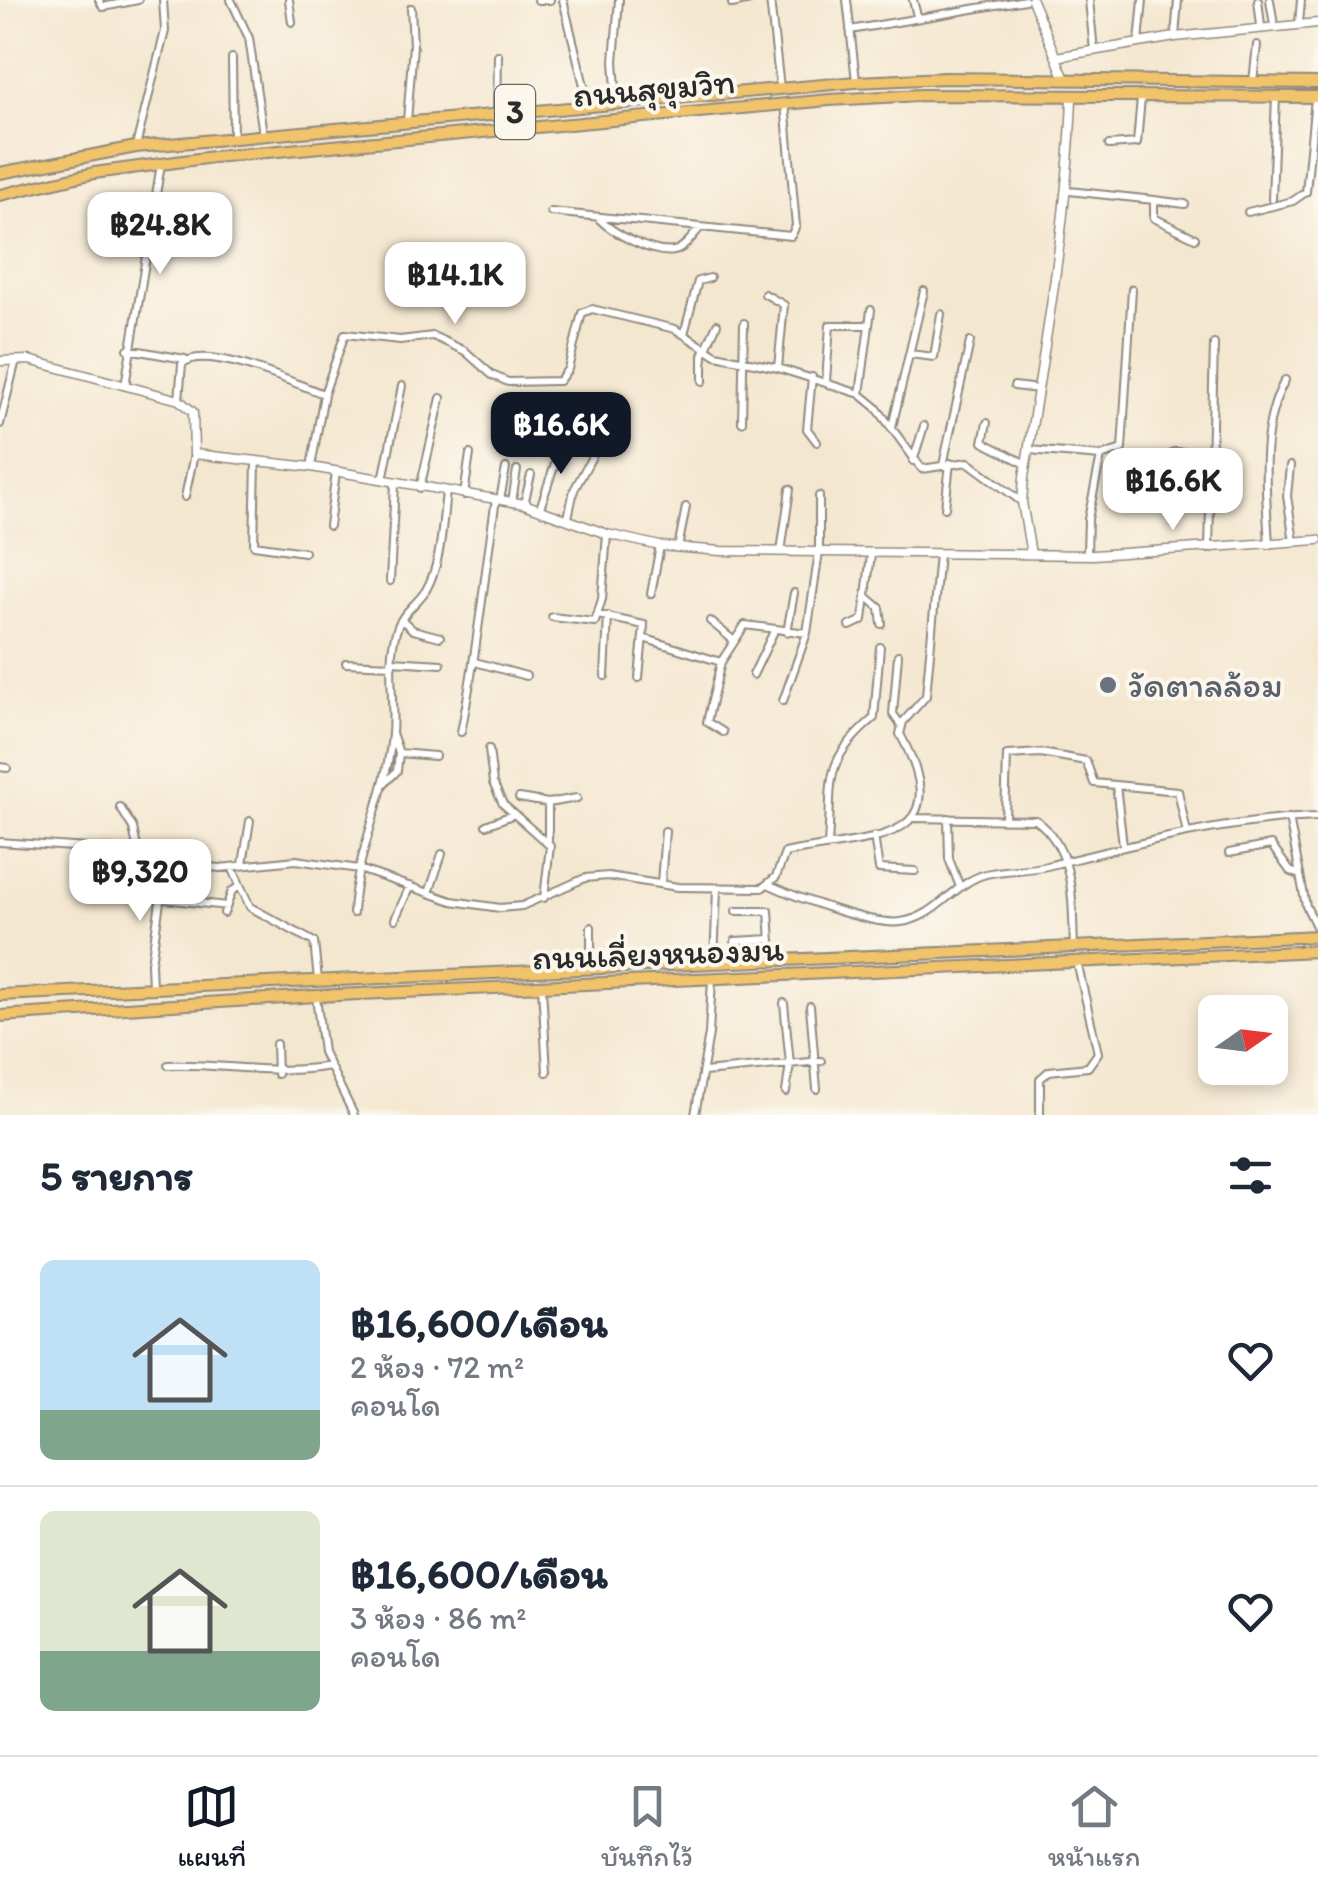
<!DOCTYPE html>
<html lang="th">
<head>
<meta charset="utf-8">
<style>
	body { margin:0; font-family:Itim,"Playpen Sans Thai",sans-serif; background:#f6f6f7; color:#1f2937; height:100vh; display:flex; flex-direction:column; font-size:38px; white-space:nowrap }
	* { box-sizing:border-box; margin:0 }
	p { font-size:32px; color:#747a83 }
	.icon { flex:none; width:55px; height:55px; fill:none; stroke:currentColor; stroke-width:2; stroke-linecap:round; stroke-linejoin:round }
	.map { position:relative; height:1115px; overflow:hidden }
	.sheet { display:flex; flex-direction:column; background:#fff; flex:1 }
	.sheet>* { flex:none }
	.needle { width:65px; rotate:76deg }
	.fabs { position:absolute; left:1198px; top:995px; display:grid; gap:20px }
	.fabs a { display:grid; place-items:center; width:90px; height:90px; border-radius:15px; background:#fff; box-shadow:0 5px 15px #0003; font-size:50px }
	.price { position:absolute; translate:-50% -85px; padding:0 22px; border-radius:20px; background:#fff; color:#222; font-size:32px; line-height:65px; filter:drop-shadow(0 2px 5px #0008) }
	.price::after { content:''; position:absolute; left:50%; top:60px; width:30px; height:22px; margin-left:-15px; background:inherit; clip-path:polygon(0 0,100% 0,50% 100%) }
	.price.active { background:#111827; color:#fff }
	ul { padding:0; list-style:none }
	li { display:flex; align-items:center; gap:30px; height:250px; padding:0 40px }
	li+li { border-top:2px solid #e0e1e3 }
	li span { display:grid; place-items:center; flex:none; width:280px; height:200px; border-radius:15px; color:#555 }
	li>.icon { margin-inline-start:auto }
	span .icon { width:120px; height:120px; fill:#fffc; stroke-width:1 }
	li b { font-size:42px }
	h2 { display:flex; justify-content:space-between; align-items:center; height:120px; padding:0 40px; font-size:42px }
	.dock { display:flex; justify-content:space-around; align-items:center; height:140px; border-top:2px solid #e0e1e3; background:#fff; font-size:28px; color:#747a83 }
	.dock a { display:grid; justify-items:center; gap:5px }
	.dock .active { color:#111827 }
	.map>svg:first-child { display:block }
	.lines { fill:none; stroke-linecap:round; stroke-linejoin:round }
	.minor-casing { stroke:#90897e; stroke-width:10 }
	.tertiary-casing { stroke:#90897e; stroke-width:11 }
	.primary-casing { stroke:#90897e; stroke-width:14 }
	.trunk-casing { stroke:#90897e; stroke-width:14 }
	.minor { stroke:#fff; stroke-width:6 }
	.tertiary { stroke:#fff; stroke-width:8 }
	.primary { stroke:#f1c36a; stroke-width:10 }
	.trunk { stroke:#f1c36a; stroke-width:10 }
	.worship-dot { fill:#6b7280; stroke:#fbf7ec; stroke-width:4 }
	.labels { text-anchor:middle; stroke-width:8; stroke-linejoin:round; paint-order:stroke }
	.shield { fill:#fbf7ec; stroke:#696865; stroke-width:2.5 }
	.shield-label { font-size:32px; font-weight:bold; fill:#2b2b2b }
	.street-label { font-size:35px; fill:#2b2b2b; stroke:#fbf7ec }
	.worship-label { font-size:35px; fill:#5b616d; stroke:#fbf7ec; text-anchor:start }
</style>
</head>
<body>
<div class="map">
<svg width="1318" height="1115" viewBox="0 0 1318 1115">
	<rect width="100%" height="100%" fill="#fbf7ec"/>
	<filter id="ink" filterUnits="userSpaceOnUse"><feTurbulence type="fractalNoise" baseFrequency=".01" numOctaves="2"/><feDisplacementMap in="SourceGraphic" scale="20" xChannelSelector="R" yChannelSelector="G"/><feConvolveMatrix kernelMatrix="1 2 1 2 8 2 1 2 1" color-interpolation-filters="sRGB"/></filter>
	<filter id="wash" filterUnits="userSpaceOnUse"><feTurbulence type="fractalNoise" baseFrequency=".0048" numOctaves="4" result="noise"/><feDisplacementMap in="SourceGraphic" scale="40" xChannelSelector="R" yChannelSelector="G"/><feGaussianBlur stdDeviation="2.25" result="paint"/><feColorMatrix in="noise" values="0 0 0 0 0 0 0 0 0 0 0 0 0 0 0 0 0 1.4 0 .05"/><feComposite in="paint" operator="in"/></filter>
	<g filter="url(#wash)">
		<rect width="100%" height="100%" fill="#f4e7d0"/>
	</g>
	<g filter="url(#ink)">
		<g class="lines">
			<defs>
				<path id="minor" d="M99,0l4,7 35,-7
					M231,0l18,38 14,96
					M289,0l3,22
					M538,0h12
					M563,0l26,106
					M770,0l10,88
					M847,0l9,81
					M913,0l4,16
					M1089,0l5,51
					M1258,0l3,26
					M1270,0l4,25
					M732,4l18,-4
					M1299,23l2,-23
					M850,30l175,-30
					M1175,37l3,-37
					M1139,42l4,-42
					M232,58l1,79
					M1253,82l4,-37
					M617,103l-3,-42 5,-61
					M497,113l1,-58
					M407,121l6,-76 -2,-37
					M1109,145l28,-2 4,-45
					M136,146l29,-115 -2,-31
					M1069,191l85,9v18l41,20
					M1272,199l4,-103
					M1154,200l31,4
					M551,212l240,24 5,-10 -11,-123
					M1248,212l45,-11 13,-9 9,-94
					M599,219c14,14 54,36 75,32 10,-2 18,-14 25,-22
					M147,248l33,-2
					M765,294l19,11 -6,63
					M684,334l14,-53 12,-3
					M128,349l57,10
					M910,354l24,3 7,-43
					M812,377l-5,52 10,13
					M703,381v-26l14,-31
					M826,382l4,-57h39
					M125,386l36,-222
					M1014,386l24,3
					M860,394l11,-84
					M179,400l3,-36c24,-22 113,20 142,30
					M742,422l2,-99
					M987,423l-4,19 43,22
					M0,424l16,-64
					M892,427l32,-136
					M1029,450l72,6
					M1174,452l36,1
					M913,461l11,-35
					M256,463l-2,82 50,7
					M943,465l27,-123
					M1290,466l-3,30 7,46
					M311,467l13,-73 21,-60 55,6 33,-4 32,15 27,24 16,7 51,-1 9,-12 14,-56 10,-4 83,20 41,26 62,13 82,26 16,13 46,62 46,-7 54,40
					M383,480l19,-94
					M420,488l21,-90
					M464,495l6,-41
					M185,497l9,-43
					M500,500l6,-32
					M512,502l5,-32
					M524,504l7,-29
					M540,508l17,-50 -10,-9
					M945,508l5,-45
					M568,518l6,-28 21,-39
					M329,526l7,-54
					M1269,545c-3,-55 -11,-116 16,-165
					M678,548l8,-41
					M1209,549l5,-205
					M781,552l9,-63
					M1087,554l1,-35 13,-63 21,-7 10,-160
					M390,581l5,-97
					M651,594l9,-48
					M866,596l14,12 2,16
					M598,615l46,10 -5,53
					M552,617l43,5 7,-23 5,-65
					M402,620l11,10 27,7
					M710,621l23,19
					M850,626l13,-6 8,-66
					M787,632l7,-39
					M643,638l78,24 24,-37 62,8 12,-81v-56
					M898,655l-5,59 8,11
					M392,661l49,3
					M475,662l51,14
					M721,662l-14,60 16,10
					M346,663l46,2
					M753,675l22,-46
					M605,676l3,-60
					M783,701l24,-68
					M461,732c16,-77 23,-155 35,-233
					M489,749l4,34 10,21 47,42 -6,52
					M399,753l36,3
					M0,767l7,1
					M385,783l12,-12 2,-18 -6,-17
					M1116,785l7,60
					M519,798l29,5 29,-5
					M120,807l13,21 5,24
					M913,818l123,2c40,30 36,83 38,129
					M948,818l1,41 11,28
					M1289,818l17,88 12,24
					M1005,819l2,-64 34,-2 45,8 8,22 84,8 9,42
					M486,825l26,-10
					M874,836l5,33 36,2
					M548,841v-38
					M0,842l146,10 37,12 37,4 76,-8 63,9 93,32 48,7 22,-2 63,-28 23,-2 70,11 84,1 14,-11 9,-24c80,-18 177,-4 115,-119l3,-12 23,-26 13,-142
					M828,844c5,-65 -7,-81 46,-126l6,-71
					M1229,853l42,-8 19,26 10,4
					M243,864l7,-43
					M232,867l18,40 64,35 4,38
					M661,883l4,-52
					M770,885c28,13 103,41 131,37 37,-5 52,-39 85,-48 20,-5 41,-3 61,-8 89,-22 178,-46 271,-49
					M429,893l13,-39
					M164,899l63,7
					M736,911h33l3,48
					M224,913l8,-22 7,-4
					M353,913c3,-62 34,-118 39,-179 3,-35 -7,-74 6,-108 5,-14 20,-23 28,-36 16,-28 16,-66 20,-98
					M395,919l15,-33
					M591,927v42
					M735,941l36,-2
					M714,961l3,-72
					M542,987l5,85
					M152,988l-1,-25 15,-102
					M316,996l7,56 31,63
					M784,1003l6,61 -4,28
					M810,1006l7,83
					M276,1044l1,30
					M168,1065c55,-2 107,11 161,1
					M704,1072l117,-11
					M695,1115l14,-81 3,-55
					M1040,1115v-36l9,-8 39,-4 10,-14 -21,-91"/>
				<path id="tertiary" d="M1032,0l33,79
					M1056,57l119,-20 143,-14
					M0,361l29,-1 150,40 14,12 1,42 117,13 213,37 83,30 53,12 61,5 372,4 225,-15
					M1031,554l-9,-52 2,-25c20,-126 43,-252 48,-378"/>
				<path id="primary" d="M0,173l136,-26 720,-65 90,-4 372,5
					M0,195l94,-22 119,-16 616,-57 92,-5 397,2"/>
				<path id="trunk" d="M0,995l1318,-59
					M0,1016l316,-20 1002,-45"/>
			</defs>
			<!-- minor casing -->
			<use href="#minor" class="minor-casing"/>
			<!-- tertiary casing -->
			<use href="#tertiary" class="tertiary-casing"/>
			<!-- primary casing -->
			<use href="#primary" class="primary-casing"/>
			<!-- trunk casing -->
			<use href="#trunk" class="trunk-casing"/>
			<!-- minor -->
			<use href="#minor" class="minor"/>
			<!-- tertiary -->
			<use href="#tertiary" class="tertiary"/>
			<!-- primary -->
			<use href="#primary" class="primary"/>
			<!-- trunk -->
			<use href="#trunk" class="trunk"/>
		</g>
	</g>
	<!-- markers -->
	<circle class="worship-dot" cx="1108" cy="685" r="10"/>
	<g class="labels">
		<!-- shield labels -->
		<rect class="shield" x="495" y="85" width="40" height="54" rx="8"/>
		<g class="shield-label">
			<text x="515" y="123">3</text>
		</g>
		<!-- street labels -->
		<g class="street-label">
			<text transform="translate(654 88) rotate(-5)" y="12">ถนนสุขุมวิท</text>
			<text transform="translate(658 953) rotate(-2)" y="12">ถนนเลี่ยงหนองมน</text>
		</g>
		<!-- worship labels -->
		<g class="worship-label">
			<text x="1128" y="697">วัดตาลล้อม</text>
		</g>
	</g>
</svg>
<div class="fabs">
<a><svg class="needle" viewBox="-14 -14 28 28"><path d="M0-13l5 13h-10z" fill="#e53935"/><path d="M0 13l5-13h-10z" fill="#747a83"/></svg></a>
</div>
<b class="price" style="left:160px;top:277px">฿24.8K</b>
<b class="price" style="left:455px;top:327px">฿14.1K</b>
<b class="price active" style="left:561px;top:477px">฿16.6K</b>
<b class="price" style="left:1173px;top:533px">฿16.6K</b>
<b class="price" style="left:140px;top:924px">฿9,320</b>
</div>
<section class="sheet">
<h2>5 รายการ<svg class="icon" aria-label="filters" viewBox="0 0 24 24"><path d="M4 7h16M4 17h16"/><circle cx="9" cy="7" r="2"/><circle cx="15" cy="17" r="2"/></svg></h2>
<ul>
<li><span style="background:linear-gradient(#bfe0f5 75%,#7fa58c 0)"><svg class="icon" aria-label="home" viewBox="0 0 24 24"><path d="M3 11l9-7 9 7M6 9v11h12V9"/></svg></span><div><b>฿16,600/เดือน</b><p>2 ห้อง · 72 m²</p><p>คอนโด</p></div><svg class="icon" aria-label="heart" viewBox="0 0 24 24"><path d="M12 20l-8-8c-3-5 5-10 8-4 3-6 11-1 8 4z"/></svg></li>
<li><span style="background:linear-gradient(#dfe7d0 70%,#7fa58c 0)"><svg class="icon" aria-label="home" viewBox="0 0 24 24"><path d="M3 11l9-7 9 7M6 9v11h12V9"/></svg></span><div><b>฿16,600/เดือน</b><p>3 ห้อง · 86 m²</p><p>คอนโด</p></div><svg class="icon" aria-label="heart" viewBox="0 0 24 24"><path d="M12 20l-8-8c-3-5 5-10 8-4 3-6 11-1 8 4z"/></svg></li>
</ul>
</section>
<nav class="dock">
<a class="active"><svg class="icon" aria-label="map" viewBox="0 0 24 24"><path d="M3 6l6-2 6 2 6-2v14l-6 2-6-2-6 2zM9 4v14M15 6v14"/></svg>แผนที่</a>
<a><svg class="icon" aria-label="saved" viewBox="0 0 24 24"><path d="M7 4h10v16l-5-4-5 4z"/></svg>บันทึกไว้</a>
<a><svg class="icon" aria-label="home" viewBox="0 0 24 24"><path d="M3 11l9-7 9 7M6 9v11h12V9"/></svg>หน้าแรก</a>
</nav>
</body>
</html>
